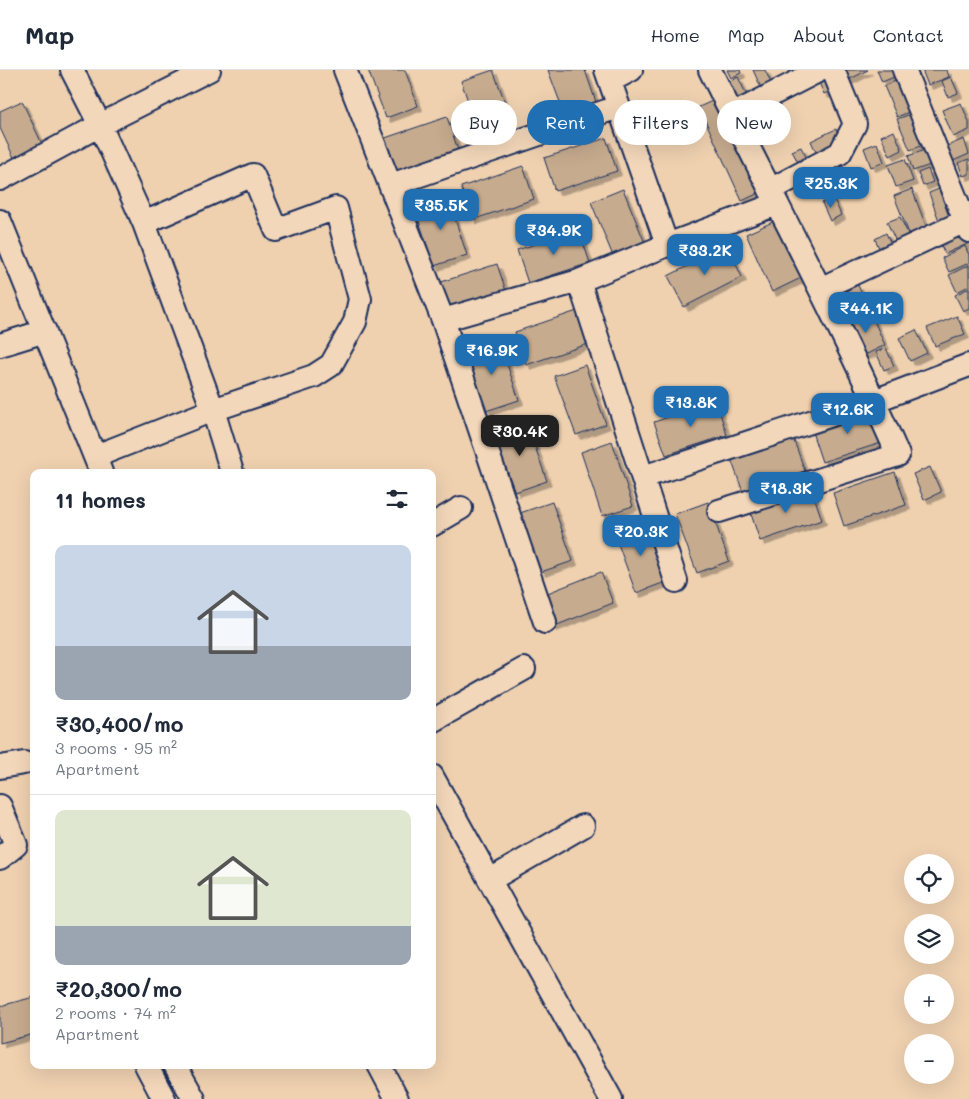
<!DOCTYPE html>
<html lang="en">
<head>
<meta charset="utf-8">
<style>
	body { margin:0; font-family:Mali,sans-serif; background:#f6f6f7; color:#1f2937; height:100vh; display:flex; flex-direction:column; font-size:19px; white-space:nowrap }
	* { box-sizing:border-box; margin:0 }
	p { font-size:16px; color:#747a83 }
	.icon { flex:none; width:28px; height:28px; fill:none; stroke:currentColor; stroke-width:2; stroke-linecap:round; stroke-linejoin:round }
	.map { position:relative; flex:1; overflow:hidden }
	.panel { position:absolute; left:30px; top:399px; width:406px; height:600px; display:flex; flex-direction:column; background:#fff; border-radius:10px; box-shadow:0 5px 20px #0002 }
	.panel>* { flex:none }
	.guide { position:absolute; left:451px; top:30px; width:442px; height:45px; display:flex; gap:10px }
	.tools { position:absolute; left:904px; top:784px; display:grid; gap:10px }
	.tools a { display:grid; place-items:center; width:50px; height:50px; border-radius:50%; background:#fff; box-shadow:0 5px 20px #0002; font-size:25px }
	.price { position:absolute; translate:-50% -42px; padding:0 11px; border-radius:10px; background:#1f6fb2; color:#fff; font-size:16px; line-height:32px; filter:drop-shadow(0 1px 2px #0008) }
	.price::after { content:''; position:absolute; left:50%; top:30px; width:15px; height:11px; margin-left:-8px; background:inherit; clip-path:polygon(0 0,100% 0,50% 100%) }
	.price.selected { background:#222; color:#fff }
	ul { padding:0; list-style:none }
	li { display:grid; align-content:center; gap:10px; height:265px; padding:0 25px }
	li+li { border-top:1px solid #e0e1e3 }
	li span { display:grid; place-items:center; height:155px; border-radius:10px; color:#555 }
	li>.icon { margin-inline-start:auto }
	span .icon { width:90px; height:90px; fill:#fffc; stroke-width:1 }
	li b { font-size:21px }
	h2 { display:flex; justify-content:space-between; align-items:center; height:60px; padding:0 25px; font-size:21px }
	.chip { padding:0 18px; border-radius:22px; background:#fff; box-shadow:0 5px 20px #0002; font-size:18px; line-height:45px }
	.chip.selected { background:#1f6fb2; color:#fff }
	header { display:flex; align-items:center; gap:30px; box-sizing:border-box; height:70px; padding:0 25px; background:#fff; border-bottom:1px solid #e0e1e3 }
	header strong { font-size:24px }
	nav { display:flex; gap:28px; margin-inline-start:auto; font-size:18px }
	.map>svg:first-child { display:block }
	.building { fill:#c6ab8e; stroke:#1b2f5e; filter:url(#shadow) }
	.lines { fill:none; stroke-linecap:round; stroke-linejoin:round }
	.minor-casing { stroke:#1b2f5e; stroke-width:26 }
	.minor { stroke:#f3d7ba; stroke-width:22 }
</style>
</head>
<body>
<header>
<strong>Map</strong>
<nav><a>Home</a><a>Map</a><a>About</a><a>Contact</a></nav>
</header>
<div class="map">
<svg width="969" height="1029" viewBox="0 0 969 1029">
	<defs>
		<filter id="shadow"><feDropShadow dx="4.5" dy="4.5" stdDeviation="0" flood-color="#0004"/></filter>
	</defs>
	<rect width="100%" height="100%" fill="#efd1b0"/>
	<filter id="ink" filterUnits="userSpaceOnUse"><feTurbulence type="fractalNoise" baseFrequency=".02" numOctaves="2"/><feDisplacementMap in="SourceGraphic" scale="10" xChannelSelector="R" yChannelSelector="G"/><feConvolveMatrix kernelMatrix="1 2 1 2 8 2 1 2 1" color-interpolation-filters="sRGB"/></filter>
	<g filter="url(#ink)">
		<!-- building -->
		<path class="building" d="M368,0h37l13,36 -32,12z
			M493,0l22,59 -33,12 -21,-60z
			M548,0h37l11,32 -32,11z
			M727,0h13l1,3 -10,5z
			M753,0h12l8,17 -10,5z
			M842,0h26l-24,12z
			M877,0h26l1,3 -22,9z
			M922,0h25l2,7 -21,8z
			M827,3l7,16 -10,5 -7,-16z
			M738,7l10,21 -10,5 -9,-21z
			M951,7l7,16 -10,4 -6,-16z
			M898,10l13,31 -14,6 -13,-31z
			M721,27l42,94 -21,10 -43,-94z
			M22,31l21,45 -28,14 -15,-32v-17z
			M961,33l8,19v8l-16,7 -11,-27z
			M767,42l4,9 -22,10 -5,-9z
			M911,44l12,31 -13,5 -13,-31z
			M447,47l11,33 -62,21 -11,-33z
			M836,59l5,11 -25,12 -5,-11z
			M894,61l8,19 -12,6 -9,-20z
			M606,68l11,33 -62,20 -11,-33z
			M964,69l5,15 -16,7 -6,-15z
			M877,73l7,19 -13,5 -7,-19z
			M801,77l6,12 -8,5 -7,-13z
			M928,79l5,15 -20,7 -5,-15z
			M905,89l8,22 -17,6 -8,-22z
			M969,89v15l-6,2 -5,-13z
			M842,94l4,9 -23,12 -5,-9z
			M523,96l11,33 -62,21 -11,-33z
			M928,99l5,13 -10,4 -5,-13z
			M623,119l24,59 -32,13 -24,-59z
			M912,119l15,40 -17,7 -16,-40z
			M939,119l13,36 -10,4 -13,-36z
			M447,125l20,60 -33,11 -20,-60z
			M833,127l8,18 -11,6 -8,-18z
			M900,147l10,21 -13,6 -10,-22z
			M777,150l26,57 -31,15 -26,-58z
			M960,158l7,16 -22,10 -7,-15z
			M579,160l11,33 -62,20 -11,-33z
			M886,163l6,13 -11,6 -6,-13z
			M727,176l15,31 -58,30 -16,-31z
			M965,176l4,9v8l-20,9 -7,-14z
			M497,194l11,33 -62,20 -11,-33z
			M969,195v21l-12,6 -8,-17z
			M858,215l5,12 -22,11 -5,-12z
			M969,218v20l-6,3 -8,-16z
			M577,241l11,33 -62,21 -11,-33z
			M870,242l15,33 -22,11 -16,-33z
			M957,246l8,18 -30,12 -8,-18z
			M916,260l11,23 -17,8 -11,-23z
			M499,270l20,60 -33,11 -20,-60z
			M886,278l8,18 -10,4 -8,-18z
			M585,295l21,59 -30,11 -22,-59z
			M716,331l11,34 -61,20 -12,-33z
			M873,338l11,34 -62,20 -11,-33z
			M526,351l21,60 -32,11 -22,-59z
			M793,368l12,33 -62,21 -12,-33z
			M612,371l21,65 -31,10 -21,-64z
			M930,397l11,25 -17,8 -11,-26z
			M895,402l11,33 -62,21 -11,-33z
			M811,417l11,33 -62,21 -11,-33z
			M552,432l21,59 -32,11 -21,-59z
			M708,432l21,59 -32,12 -22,-59z
			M646,452l22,59 -32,12 -22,-60z
			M601,502l12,31 -61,24 -12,-31z
			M34,927v37l-34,9v-37z"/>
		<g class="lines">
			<defs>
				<path id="minor" d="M72,0l28,55 44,98 69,187 101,-34 17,-11 24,-43 5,-23 -24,-91 -60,22 -23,-55 -109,48
					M345,0l98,250 102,302
					M606,0l61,175
					M710,0c63,128 131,254 188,385l-179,56
					M904,0l65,161
					M610,11l21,-11
					M732,45l88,-45
					M0,109l100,-54 109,-55
					M391,115l227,-78
					M770,120l70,-37 15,-29 -22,-54
					M0,151l101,251
					M579,211l97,300
					M820,219l145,-68
					M443,250l136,-39 88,-36 110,-41
					M0,275l45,-14
					M96,386l117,-46 19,62
					M643,407l231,-76 95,-36
					M432,455l29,-17
					M432,651l92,-52
					M0,697l24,-4
					M432,706l179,323
					M0,736l16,39 -16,13
					M490,810l93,-54
					M146,995l18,34
					M175,995l19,34
					M379,995l18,34"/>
			</defs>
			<!-- minor casing -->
			<use href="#minor" class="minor-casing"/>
			<!-- minor -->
			<use href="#minor" class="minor"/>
		</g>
	</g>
</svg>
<div class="tools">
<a><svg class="icon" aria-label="locate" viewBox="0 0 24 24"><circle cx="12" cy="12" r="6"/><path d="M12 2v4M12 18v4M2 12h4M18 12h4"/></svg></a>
<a><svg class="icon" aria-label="layers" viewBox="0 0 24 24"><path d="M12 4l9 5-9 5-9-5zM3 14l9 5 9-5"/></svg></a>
<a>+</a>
<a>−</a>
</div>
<b class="price" style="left:831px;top:139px">₹25.3K</b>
<b class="price" style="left:441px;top:161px">₹35.5K</b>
<b class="price" style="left:554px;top:186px">₹34.9K</b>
<b class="price" style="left:705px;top:206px">₹33.2K</b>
<b class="price" style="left:866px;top:264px">₹44.1K</b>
<b class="price" style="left:492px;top:306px">₹16.9K</b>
<b class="price" style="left:691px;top:358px">₹13.8K</b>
<b class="price" style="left:848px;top:365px">₹12.6K</b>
<b class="price selected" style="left:520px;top:387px">₹30.4K</b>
<b class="price" style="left:786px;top:444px">₹18.3K</b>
<b class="price" style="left:641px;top:487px">₹20.3K</b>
<div class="guide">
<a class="chip">Buy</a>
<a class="chip selected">Rent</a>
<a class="chip">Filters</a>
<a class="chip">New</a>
</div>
<section class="panel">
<h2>11 homes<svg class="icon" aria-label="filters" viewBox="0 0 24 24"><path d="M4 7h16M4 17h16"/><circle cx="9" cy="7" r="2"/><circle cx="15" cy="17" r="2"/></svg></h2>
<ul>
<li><span style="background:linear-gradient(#c9d6e8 65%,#9aa5b1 0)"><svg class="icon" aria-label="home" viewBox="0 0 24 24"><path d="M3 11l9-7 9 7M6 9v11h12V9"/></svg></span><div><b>₹30,400/mo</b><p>3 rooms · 95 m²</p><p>Apartment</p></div></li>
<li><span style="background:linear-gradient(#dfe7d0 75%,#9aa5b1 0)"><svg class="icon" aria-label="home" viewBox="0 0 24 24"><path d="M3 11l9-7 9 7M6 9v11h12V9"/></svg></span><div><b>₹20,300/mo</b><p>2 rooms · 74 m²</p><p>Apartment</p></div></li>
</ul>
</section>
</div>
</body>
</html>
